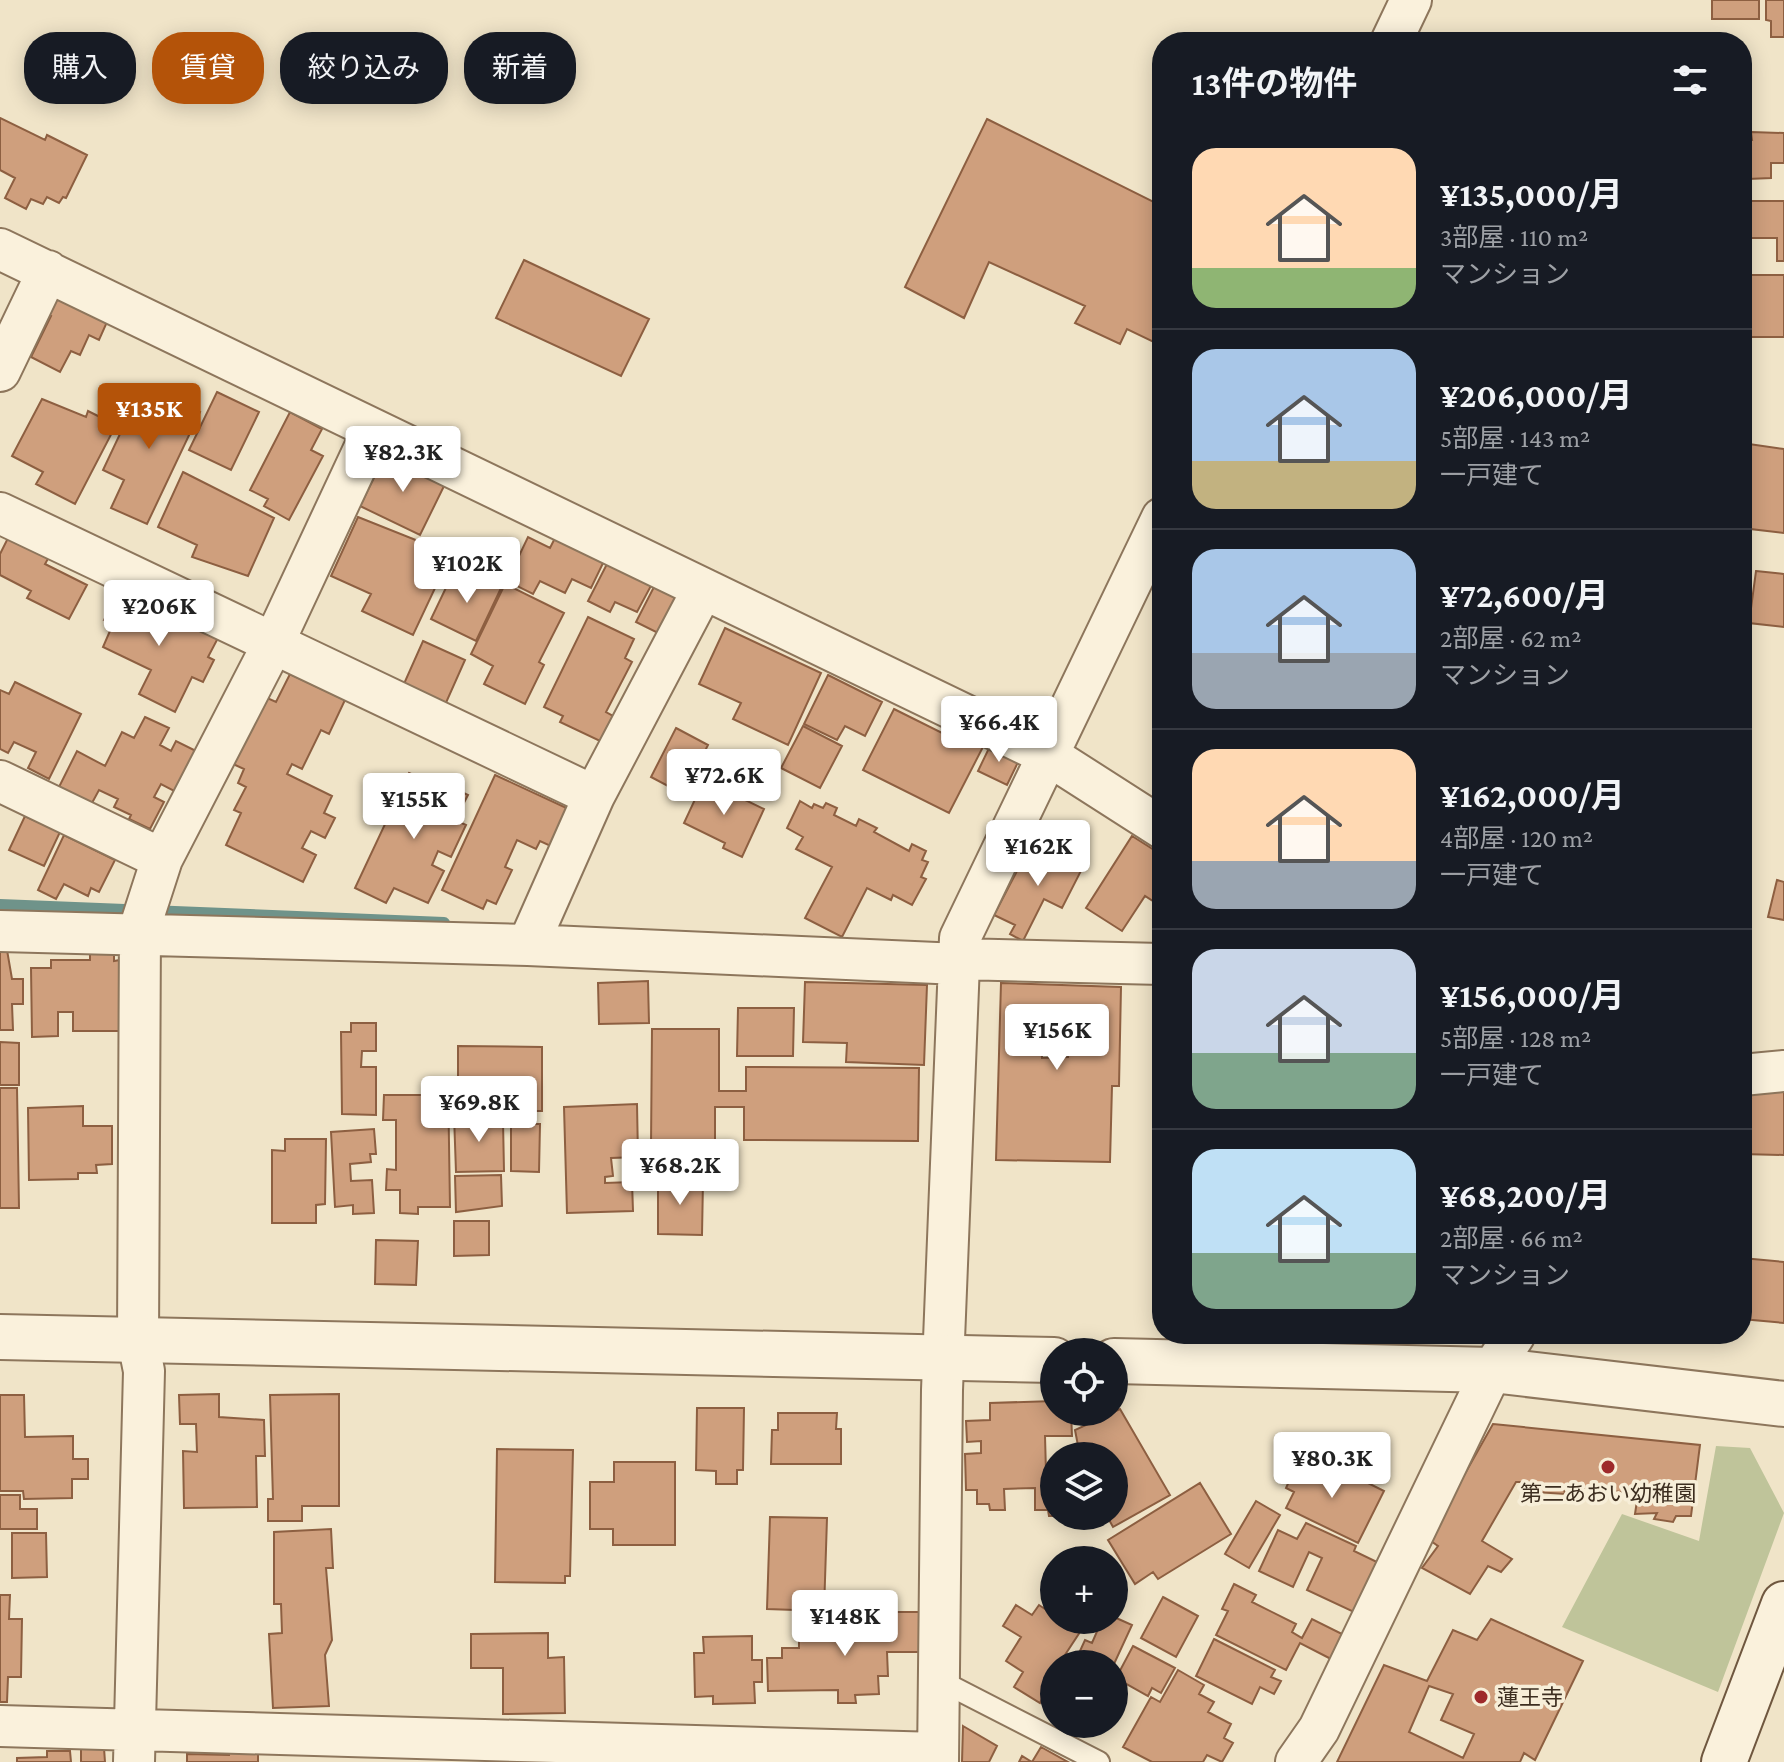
<!DOCTYPE html>
<html lang="ja">
<head>
<meta charset="utf-8">
<style>
	body { margin:0; font-family:"Crimson Pro","Noto Sans JP",serif; background:#242831; color:#f1f3f6; height:100vh; display:flex; flex-direction:column; font-size:30px; white-space:nowrap }
	* { box-sizing:border-box; margin:0 }
	p { font-size:26px; color:#9ea1a6 }
	.icon { flex:none; width:44px; height:44px; fill:none; stroke:currentColor; stroke-width:2; stroke-linecap:round; stroke-linejoin:round }
	.map { position:relative; flex:1; overflow:hidden }
	.side { position:absolute; left:1152px; top:32px; width:600px; height:1312px; display:flex; flex-direction:column; background:#171b24; border-radius:32px; box-shadow:0 4px 20px #0003 }
	.side>* { flex:none }
	.hud { position:absolute; left:24px; top:32px; width:760px; height:72px; display:flex; gap:16px }
	.tools { position:absolute; left:1040px; top:1338px; display:grid; gap:16px }
	.tools a { display:grid; place-items:center; width:88px; height:88px; border-radius:50%; background:#171b24; box-shadow:0 4px 20px #0003; font-size:40px }
	.price { position:absolute; translate:-50% -68px; padding:0 18px; border-radius:8px; background:#fff; color:#222; font-size:26px; line-height:52px; filter:drop-shadow(0 2px 4px #0008) }
	.price::after { content:''; position:absolute; left:50%; top:48px; width:24px; height:18px; margin-left:-12px; background:inherit; clip-path:polygon(0 0,100% 0,50% 100%) }
	.price.selected { background:#b45309; color:#fff }
	ul { padding:0; list-style:none }
	li { display:flex; align-items:center; gap:24px; height:200px; padding:0 40px }
	li+li { border-top:2px solid #363941 }
	li span { display:grid; place-items:center; flex:none; width:224px; height:160px; border-radius:24px; color:#555 }
	li>.icon { margin-inline-start:auto }
	span .icon { width:96px; height:96px; fill:#fffc; stroke-width:1 }
	li b { font-size:34px }
	h2 { display:flex; justify-content:space-between; align-items:center; height:96px; padding:0 40px; font-size:34px }
	.pill { padding:0 28px; border-radius:32px; background:#171b24; box-shadow:0 4px 20px #0003; font-size:28px; line-height:72px }
	.pill.selected { background:#b45309; color:#fff }
	.map>svg:first-child { display:block }
	.cemetery { fill:#bfc49a }
	.lines { fill:none; stroke-linecap:round; stroke-linejoin:round }
	.stream { stroke:#6f938a; stroke-width:12 }
	.building { fill:#cf9f7d; stroke:#8d5f41; stroke-width:2; fill-rule:evenodd }
	.service-casing { stroke:#8d765c; stroke-width:24 }
	.minor-casing { stroke:#8d765c; stroke-width:44 }
	.tertiary-casing { stroke:#8d765c; stroke-width:48 }
	.secondary-casing { stroke:#6f573f; stroke-width:48 }
	.service { stroke:#faf1dc; stroke-width:20 }
	.minor { stroke:#faf1dc; stroke-width:40 }
	.tertiary { stroke:#faf1dc; stroke-width:44 }
	.secondary { stroke:#faf1dc; stroke-width:44 }
	.poi-dot { fill:#9e2a2b; stroke:#f7eed8; stroke-width:3 }
	.labels { text-anchor:middle; stroke-width:7; stroke-linejoin:round; paint-order:stroke }
	.poi-label { font-size:22px; fill:#3d2e20; stroke:#f7eed8 }
</style>
</head>
<body>
<div class="map">
<svg width="1784" height="1762" viewBox="0 0 1784 1762">
	<rect width="100%" height="100%" fill="#f0e4c8"/>
	<!-- cemetery -->
	<path class="cemetery" d="M1716,1446l34,2 34,65 -66,179 -156,-65 60,-113 77,27z"/>
	<g class="lines">
		<!-- stream -->
		<path class="stream" d="M0,905l444,18"/>
	</g>
	<!-- building -->
	<path class="building" d="M1712,0h47v19h-47z
		M1766,0h18v37h-13v-16l-5,-1z
		M0,118l45,22 2,-5 40,20 -21,43 -3,-1 -4,6 -12,-6 -4,7 -12,-5 -5,10 -21,-11 10,-20 -15,-8z
		M987,119l175,87v140l-35,-17 -7,15 -45,-21 10,-17 -96,-44 -25,56 -59,-31z
		M1751,132l33,1v30h-13v15l-23,1 -1,-8h-5v-31h10z
		M1742,201h42v60h-7v-23h-35z
		M524,260l125,59 -28,57 -125,-58z
		M1742,275h42v62h-42z
		M55,296l52,26 -8,18 -10,-5 -9,20 -9,-4 -11,21 -29,-15 20,-41 -5,-2z
		M143,385l57,27 -53,112 -36,-16 13,-28 -21,-10z
		M217,392l42,20 -28,58 -42,-20z
		M42,399l44,18 2,-6 28,14 -41,79 -39,-20 7,-12 -31,-16z
		M290,412l32,17 -11,21 12,6 -34,64 -25,-14 4,-7 -18,-9z
		M1742,443l42,6v84l-42,-5z
		M386,453l60,29 -26,53 -60,-29z
		M183,472l91,46 -26,58 -56,-19 5,-12 -39,-18z
		M358,517l93,37 -38,81 -51,-24 9,-17 -40,-18z
		M9,536l40,21 -4,7 42,21 -18,34 -42,-21 4,-7 -31,-16v-21z
		M556,536l49,23 -14,29 -19,-9 -7,14 -25,-12 -7,13 -26,-13 21,-44 22,11z
		M609,560l44,22 -16,30 -22,-10 -5,10 -22,-11z
		M1756,571l28,3v53l-35,-4z
		M453,573l18,8 4,-8 27,13 -26,55 -45,-22z
		M656,583l24,12 -20,39 -24,-12z
		M505,584l59,29 -25,49 5,3 -19,39 -41,-20 9,-18 -22,-12z
		M119,590l99,48 -10,19 6,3 -11,22 -11,-5 -17,35 -36,-18 12,-24 -48,-23 10,-23 -9,-4z
		M588,617l46,22 -9,19 7,4 -26,50 7,4 -13,25 -40,-19 3,-6 -19,-9z
		M725,628l96,45 -33,72 -55,-26 8,-16 -42,-19z
		M423,641l42,19 -20,45 -42,-19z
		M290,674l55,26 -16,34 -8,-4 -19,39 -10,-5 -5,10 45,22 -8,17 11,5 -10,20 -14,-7 -9,17 14,7 -13,27 -77,-37 15,-32 -7,-3 12,-23 -8,-4 6,-14 -11,-5 32,-67 11,5z
		M828,675l54,27 -17,34 -20,-10 -8,14 -33,-16z
		M15,682l66,32 -32,65 -21,-11 8,-16 -22,-10 -6,11 -8,-4v-59l9,4z
		M894,709l52,26 5,-9 34,17 -36,70 -86,-43z
		M145,717l24,11 -9,17 11,6 5,-10 20,10 -20,41 -15,-8 -7,13 10,5 -14,27 -21,-10 2,-4 -17,-8 4,-8 -19,-9 -7,13 -33,-16 18,-36 28,15 17,-34 12,6z
		M803,726l39,20 -22,42 -39,-20z
		M676,728l32,17 -25,49 -32,-17z
		M991,744l29,14 -13,27 -29,-14z
		M409,773l23,11 2,-5 34,16 -13,25 11,5 -15,32 -13,-6 -6,14 12,6 -16,32 -34,-15 -8,15 -31,-15z
		M495,775l78,36 -18,37 -15,-7 -4,8 -19,-9 -12,27 7,3 -16,34 -9,-4 -4,9 -41,-19z
		M704,780l60,29 -22,48 -19,-9 2,-5 -41,-20z
		M800,801l12,7 2,-4 9,4 3,-5 11,5 -3,7 22,11 3,-7 18,9 -3,4 35,19 3,-7 14,7 -4,9 6,2 -7,15 5,2 -14,26 -19,-10 -2,5 -24,-12 -25,49 -37,-19 27,-51 -36,-18 7,-12 -16,-9z
		M25,816l35,16 -16,34 -35,-16z
		M64,835l51,25 -16,32 -8,-4 -3,8 -24,-12 -8,15 -18,-9z
		M1132,836l30,19v52l-17,-11 -23,35 -36,-23z
		M1053,847l32,16 -23,45 -18,-9 -21,42 -13,-7 5,-9 -21,-10 34,-65 19,9z
		M1777,880l7,2v38l-16,-3z
		M0,950h7l5,29h11v25h-11l1,26h-13z
		M90,952h24v9l6,-1v44l5,27h-52v-19h-15v24l-26,1 -1,-69h20v-8h39z
		M648,981l1,42 -50,1 -1,-41z
		M805,982l122,3 -3,80 -78,-3 1,-19 -44,-1z
		M1001,983l120,4 -2,99h-7l-2,76 -114,-2zM1067,1035l1,22 -26,1 -1,-22z
		M738,1008h56l-1,48h-56z
		M351,1023h25v28h-14l-1,16h15v48l-34,-1 -1,-82h10z
		M652,1029h67v62h27v-24l173,1 -1,73 -174,-1v-33h-29v39h-64z
		M0,1042l19,1v42h-19z
		M458,1046l84,1v64h-23v13h21l-1,48 -28,-1v-54l-16,1v-9h-9v-15h-9v16h-19z
		M425,1080h23l2,127h-32v7l-18,-1v-23h-14l1,-21 9,1v-50h-13l1,-25h41z
		M0,1088h17l2,120h-19z
		M1784,1090v65l-42,-1v-56h9l-1,-7z
		M637,1104l1,53 -27,1 2,18 -8,1v6l27,-1 1,29 -66,2 -3,-106z
		M83,1106v20h29v38l-16,1 1,8h-19v6l-49,1 -1,-72z
		M485,1114v7h18l1,50 -48,1 -2,-57z
		M374,1129l2,25h-6l1,8 -21,2 1,17 21,-1 2,33 -21,1v-9l-18,2 -4,-75z
		M285,1139h41l-1,65 -9,1v18h-44v-73l13,1z
		M501,1175l1,31 -46,6 -1,-36z
		M658,1180l45,1 -1,54 -44,-1z
		M454,1221h35v34l-35,1z
		M376,1240l42,1 -2,44 -41,-1z
		M1742,1258l42,4v61l-42,-4z
		M219,1394v23l45,3 1,36h-9l1,51 -73,1 -1,-57 14,1 -1,-28h-16l-1,-29z
		M339,1394v112h-37v15h-34v-22h5l-3,-104z
		M0,1395h24l1,42 48,-1v23h15v20h-16v19l-48,1 -1,-8h-23z
		M1054,1401v11h17l1,24h-27l1,36h8v44h14h-19l-1,-6h-13v-22l-31,1 1,21h-15l-1,-6h-12v-14h-11l-1,-36 16,-1v-12l-14,1 -1,-21 24,-1v-17z
		M697,1408h47l-1,62h-6v14h-21v-13l-20,-1z
		M1120,1409l50,86 -57,32 -6,-11h7v-11l4,-2 -4,-7v-40h-34l-5,-26z
		M778,1413h59l-1,16h5v35h-70l1,-34h6z
		M1493,1424l207,21 -9,71h-15l-3,6 -19,-3 3,-6 -22,1 3,-20 -75,-9 2,9 -29,-2v-10h-20l-34,59 30,18 -11,13 -13,-6 -18,28 -48,-26 16,-22 -10,-7z
		M497,1449l76,1 -3,126h-5v7l-70,-1z
		M1293,1458l46,22 5,-9 40,20 -26,52 -72,-35 8,-16 -8,-4 5,-11 -6,-4z
		M614,1462h61v83h-62v-16h-23v-47h24z
		M1200,1483l31,51 -73,45 -5,-7 -18,12 -27,-44z
		M0,1495h20v14h17v20h-37z
		M1256,1501l24,14 -31,53 -24,-14z
		M770,1517l57,1 -3,93 -57,-2z
		M1306,1523l50,23 -2,5 25,12 -23,50 -49,-23 15,-32 -13,-6 -16,35 -34,-16 19,-41 19,9z
		M331,1529l2,39h-7l6,72 -7,15 4,51 -56,2 -4,-74 13,-1 -1,-29h-7v-72z
		M12,1533h34l1,44 -35,1z
		M1234,1584l22,11 -4,7 44,22 -4,8 10,6 10,-19 32,16 -11,25 -33,-17 -14,27 -70,-35 12,-24 -6,-2z
		M0,1595h10l-1,24h13l-1,58h-13l-1,25h-7z
		M1163,1597l35,19 -22,41 -35,-19z
		M1016,1605l16,10 7,-10 15,10v5h8l18,12 -21,32h-5l-5,16 5,4v23l-12,-8 -2,4 -26,-16 9,-15 -17,-11 15,-24 -18,-11z
		M877,1612h42l1,40h-33l1,24h-10l1,18 -24,1 1,8h-18v-13l-70,1 -1,-33h15v-10h17v-13h26l-1,-12h25l1,11h27z
		M1114,1617l18,8 -18,39h-40l11,-24 7,3 10,-23h12z
		M1491,1619l92,42 -48,99 -11,-7 -4,9h-183l47,-97 43,16 26,-51 24,10zM1429,1686l24,8 -12,26 33,14 -11,24 -54,-26z
		M548,1633v25l16,-1 1,56 -62,1v-46h-32v-34z
		M752,1636v24h10v22h-8l1,21 -42,1v-8l-18,1 -1,-44h10l-1,-16z
		M1214,1639l61,31 -4,7 10,4 -7,13 -14,-7 -8,17 -56,-28z
		M1133,1646l42,22 -14,25 -9,-5 -4,8 -32,-18z
		M1178,1670l26,15 -5,9 15,8 -6,10 23,12 -7,14 9,5 -11,19 -15,-7 -4,7h-51l-29,-15 28,-50 9,5z
		M963,1726l34,20 -8,16h-27z
		M1041,1747l27,15h-49l3,-6 10,6z
		M81,1748h23l1,14h-24z
		M229,1749l29,2v11h-71v-8l42,1z
		M47,1751h23l1,11h-54v-4l30,-1z"/>
	<g class="lines">
		<defs>
			<path id="service" d="M941,1681l158,81"/>
			<path id="minor" d="M1391,42l20,-42
				M0,249l1048,506 114,73
				M0,371l48,-100
				M0,513l594,283 -66,149 -528,-14
				M0,781l162,78
				M594,796l109,-207
				M528,945l431,19
				M959,959l203,5
				M1742,1075l42,-4
				M0,1726l938,27
				M134,1762l10,-391 -6,-30 2,-414 22,-68 111,-215 100,-214
				M938,1762l4,-372 18,-452 202,-420
				M1296,1762l23,-33 173,-359 23,-36"/>
			<path id="tertiary" d="M0,1337l1054,23
				M1114,1361l378,9 292,34"/>
			<path id="secondary" d="M1724,1762l60,-158"/>
		</defs>
		<!-- service casing -->
		<use href="#service" class="service-casing"/>
		<!-- minor casing -->
		<use href="#minor" class="minor-casing"/>
		<!-- tertiary casing -->
		<use href="#tertiary" class="tertiary-casing"/>
		<!-- secondary casing -->
		<use href="#secondary" class="secondary-casing"/>
		<!-- service -->
		<use href="#service" class="service"/>
		<!-- minor -->
		<use href="#minor" class="minor"/>
		<!-- tertiary -->
		<use href="#tertiary" class="tertiary"/>
		<!-- secondary -->
		<use href="#secondary" class="secondary"/>
	</g>
	<!-- markers -->
	<g class="poi-dot">
		<circle cx="1608" cy="1467" r="8"/>
		<circle cx="1481" cy="1697" r="8"/>
	</g>
	<g class="labels">
		<!-- poi labels -->
		<g class="poi-label">
			<text x="1608" y="1501">第二あおい幼稚園</text>
			<text x="1497" y="1705" text-anchor="start">蓮王寺</text>
		</g>
	</g>
</svg>
<div class="tools">
<a><svg class="icon" aria-label="locate" viewBox="0 0 24 24"><circle cx="12" cy="12" r="6"/><path d="M12 2v4M12 18v4M2 12h4M18 12h4"/></svg></a>
<a><svg class="icon" aria-label="layers" viewBox="0 0 24 24"><path d="M12 4l9 5-9 5-9-5zM3 14l9 5 9-5"/></svg></a>
<a>+</a>
<a>−</a>
</div>
<b class="price selected" style="left:149px;top:451px">¥135K</b>
<b class="price" style="left:403px;top:494px">¥82.3K</b>
<b class="price" style="left:467px;top:605px">¥102K</b>
<b class="price" style="left:159px;top:648px">¥206K</b>
<b class="price" style="left:999px;top:764px">¥66.4K</b>
<b class="price" style="left:724px;top:817px">¥72.6K</b>
<b class="price" style="left:414px;top:841px">¥155K</b>
<b class="price" style="left:1038px;top:888px">¥162K</b>
<b class="price" style="left:1057px;top:1072px">¥156K</b>
<b class="price" style="left:479px;top:1144px">¥69.8K</b>
<b class="price" style="left:680px;top:1207px">¥68.2K</b>
<b class="price" style="left:1332px;top:1500px">¥80.3K</b>
<b class="price" style="left:845px;top:1658px">¥148K</b>
<div class="hud">
<a class="pill">購入</a>
<a class="pill selected">賃貸</a>
<a class="pill">絞り込み</a>
<a class="pill">新着</a>
</div>
<section class="side">
<h2>13件の物件<svg class="icon" aria-label="filters" viewBox="0 0 24 24"><path d="M4 7h16M4 17h16"/><circle cx="9" cy="7" r="2"/><circle cx="15" cy="17" r="2"/></svg></h2>
<ul>
<li><span style="background:linear-gradient(#ffd9b3 75%,#8fb573 0)"><svg class="icon" aria-label="home" viewBox="0 0 24 24"><path d="M3 11l9-7 9 7M6 9v11h12V9"/></svg></span><div><b>¥135,000/月</b><p>3部屋 · 110 m²</p><p>マンション</p></div></li>
<li><span style="background:linear-gradient(#a9c7e8 70%,#c2b280 0)"><svg class="icon" aria-label="home" viewBox="0 0 24 24"><path d="M3 11l9-7 9 7M6 9v11h12V9"/></svg></span><div><b>¥206,000/月</b><p>5部屋 · 143 m²</p><p>一戸建て</p></div></li>
<li><span style="background:linear-gradient(#a9c7e8 65%,#9aa5b1 0)"><svg class="icon" aria-label="home" viewBox="0 0 24 24"><path d="M3 11l9-7 9 7M6 9v11h12V9"/></svg></span><div><b>¥72,600/月</b><p>2部屋 · 62 m²</p><p>マンション</p></div></li>
<li><span style="background:linear-gradient(#ffd9b3 70%,#9aa5b1 0)"><svg class="icon" aria-label="home" viewBox="0 0 24 24"><path d="M3 11l9-7 9 7M6 9v11h12V9"/></svg></span><div><b>¥162,000/月</b><p>4部屋 · 120 m²</p><p>一戸建て</p></div></li>
<li><span style="background:linear-gradient(#c9d6e8 65%,#7fa58c 0)"><svg class="icon" aria-label="home" viewBox="0 0 24 24"><path d="M3 11l9-7 9 7M6 9v11h12V9"/></svg></span><div><b>¥156,000/月</b><p>5部屋 · 128 m²</p><p>一戸建て</p></div></li>
<li><span style="background:linear-gradient(#bfe0f5 65%,#7fa58c 0)"><svg class="icon" aria-label="home" viewBox="0 0 24 24"><path d="M3 11l9-7 9 7M6 9v11h12V9"/></svg></span><div><b>¥68,200/月</b><p>2部屋 · 66 m²</p><p>マンション</p></div></li>
</ul>
</section>
</div>
</body>
</html>
